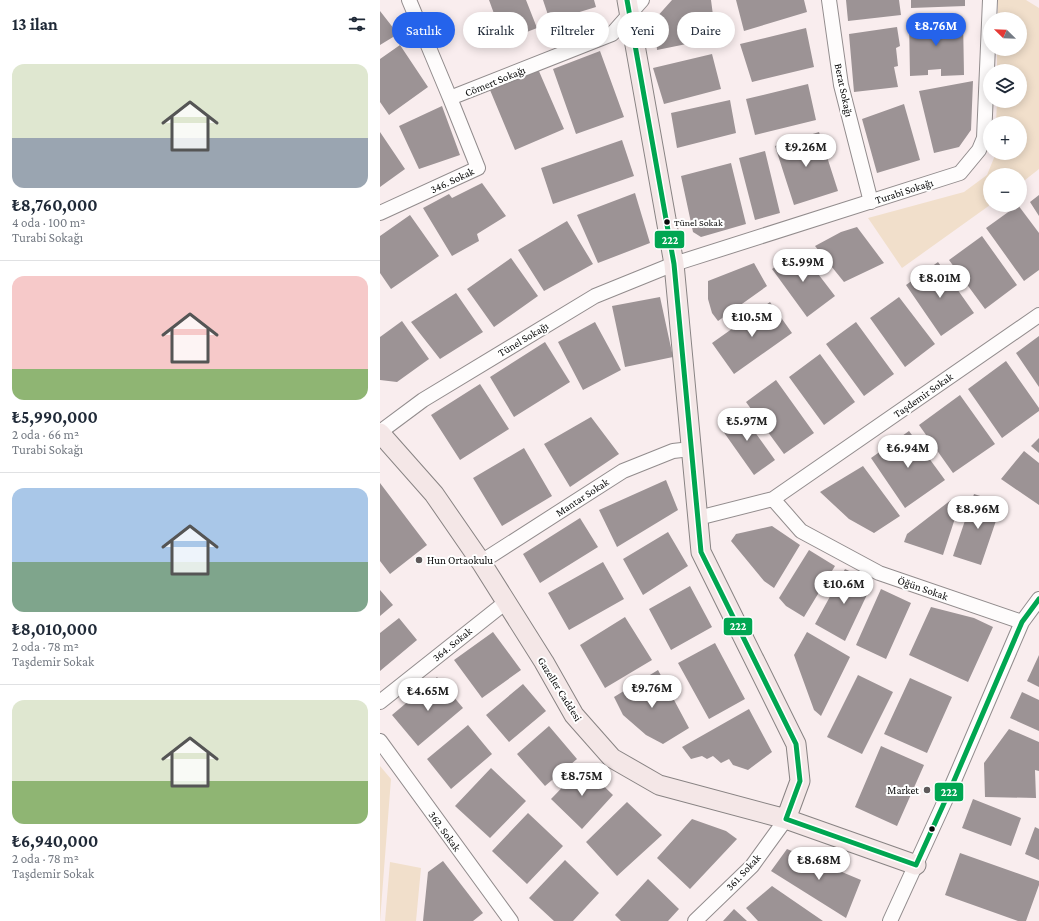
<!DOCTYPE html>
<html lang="tr">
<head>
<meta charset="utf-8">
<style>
	body { margin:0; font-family:"Crimson Pro",serif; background:#f2f2f3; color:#1f2937; height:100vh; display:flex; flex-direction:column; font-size:15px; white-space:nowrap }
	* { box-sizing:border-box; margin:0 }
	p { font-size:13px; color:#747a83 }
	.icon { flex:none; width:22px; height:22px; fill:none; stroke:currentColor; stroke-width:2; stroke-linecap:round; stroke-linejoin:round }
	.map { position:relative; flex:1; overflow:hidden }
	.panel { display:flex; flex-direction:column; background:#fff; width:380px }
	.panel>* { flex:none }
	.hud { position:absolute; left:12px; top:12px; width:380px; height:36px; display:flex; gap:8px }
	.needle { width:26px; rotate:293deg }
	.fabs { position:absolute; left:603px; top:12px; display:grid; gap:8px }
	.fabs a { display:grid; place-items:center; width:44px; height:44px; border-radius:50%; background:#fff; box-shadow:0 2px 10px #0003; font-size:20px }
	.price { position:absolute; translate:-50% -34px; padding:0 9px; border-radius:14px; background:#fff; color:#222; font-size:13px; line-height:26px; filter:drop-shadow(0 1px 2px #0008) }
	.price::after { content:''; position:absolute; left:50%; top:24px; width:12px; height:9px; margin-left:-6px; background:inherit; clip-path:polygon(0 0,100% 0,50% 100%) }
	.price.current { background:#2563eb; color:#fff }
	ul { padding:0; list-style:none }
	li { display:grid; align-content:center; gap:8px; height:212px; padding:0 12px }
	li+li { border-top:1px solid #e0e1e3 }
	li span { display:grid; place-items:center; height:124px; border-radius:12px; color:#555 }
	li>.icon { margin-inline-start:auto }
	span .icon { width:72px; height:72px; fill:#fffc; stroke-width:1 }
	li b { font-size:17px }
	h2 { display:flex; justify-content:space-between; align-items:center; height:48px; padding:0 12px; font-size:17px }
	.pill { padding:0 14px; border-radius:18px; background:#fff; box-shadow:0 2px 10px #0003; font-size:14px; line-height:36px }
	.pill.current { background:#2563eb; color:#fff }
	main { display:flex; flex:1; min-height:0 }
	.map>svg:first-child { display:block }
	.green { fill:#f1dfcb }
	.building { fill:#9c9395 }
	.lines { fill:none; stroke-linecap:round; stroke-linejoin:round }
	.street-casing { stroke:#928c8d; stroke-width:16 }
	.secondary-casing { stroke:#888383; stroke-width:21 }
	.street { stroke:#fefcfc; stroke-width:14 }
	.secondary { stroke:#f4e7e7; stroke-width:19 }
	.bus-1-casing { stroke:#fff; stroke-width:8 }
	.bus-1 { stroke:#00a651; stroke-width:5 }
	.bus-dot { fill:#0a0a0a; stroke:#fff; stroke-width:1.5 }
	.poi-dot { fill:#5e595a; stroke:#fff; stroke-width:1.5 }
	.labels { text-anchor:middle; stroke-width:4; stroke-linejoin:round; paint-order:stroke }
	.bus-label { font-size:10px; fill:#0a0a0a; stroke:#fff; text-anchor:start }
	.street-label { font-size:11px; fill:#0a0a0a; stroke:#fff }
	.poi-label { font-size:11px; fill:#0a0a0a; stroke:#fff; text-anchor:start }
	.line-badge { stroke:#fff; stroke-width:1.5 }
	.badge-label { font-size:11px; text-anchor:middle; font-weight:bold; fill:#fff }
</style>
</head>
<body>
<main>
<section class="panel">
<h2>13 ilan<svg class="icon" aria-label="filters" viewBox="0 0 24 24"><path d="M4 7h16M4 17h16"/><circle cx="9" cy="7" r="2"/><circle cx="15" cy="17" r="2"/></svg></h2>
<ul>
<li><span style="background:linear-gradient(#dfe7d0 60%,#9aa5b1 0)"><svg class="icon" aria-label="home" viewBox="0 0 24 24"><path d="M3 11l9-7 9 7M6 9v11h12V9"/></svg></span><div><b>₺8,760,000</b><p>4 oda · 100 m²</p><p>Turabi Sokağı</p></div></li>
<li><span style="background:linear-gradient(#f6c9c9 75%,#8fb573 0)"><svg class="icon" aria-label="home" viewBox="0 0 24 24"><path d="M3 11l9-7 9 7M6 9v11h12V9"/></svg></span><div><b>₺5,990,000</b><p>2 oda · 66 m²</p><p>Turabi Sokağı</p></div></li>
<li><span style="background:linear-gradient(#a9c7e8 60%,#7fa58c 0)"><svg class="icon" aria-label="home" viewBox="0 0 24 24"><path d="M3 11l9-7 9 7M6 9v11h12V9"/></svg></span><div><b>₺8,010,000</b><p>2 oda · 78 m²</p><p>Taşdemir Sokak</p></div></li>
<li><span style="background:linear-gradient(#dfe7d0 65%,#8fb573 0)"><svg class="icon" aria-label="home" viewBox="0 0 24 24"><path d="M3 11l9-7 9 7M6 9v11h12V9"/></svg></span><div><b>₺6,940,000</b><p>2 oda · 78 m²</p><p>Taşdemir Sokak</p></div></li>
</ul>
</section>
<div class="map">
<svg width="659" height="921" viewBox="0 0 659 921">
	<rect width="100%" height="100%" fill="#f9edee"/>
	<!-- green -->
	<path class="green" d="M618,0h28l13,8v161l-19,15v-9h-30v30l-88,63 -34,-50 96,-26 23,-17 9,-22h24v-30h-24l1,-22h23v-30h-23v-22h23v-30h-22z
		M0,766l11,13 -11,142z
		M10,862l31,6 -5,53h-31z"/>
	<!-- building -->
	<path class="building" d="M109,0h37l11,28 -33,13z
		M163,0h51l2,7 -46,14z
		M292,0h39l5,38 -59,12 -2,-31z
		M356,0h68l3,12 -63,19z
		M466,0h53l2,15 -53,6z
		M531,0h54v6l-54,2z
		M0,11l18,23 -18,11z
		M568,18h15l1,57 -23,1v-7l-13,1v5l-18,1 -1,-57h24v7h15z
		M517,27l3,19 -4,2 2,18 -4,1 4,20 -44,5 -5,-58z
		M426,28l8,39 -62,15 -12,-38z
		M20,45l28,42 -39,28 -9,-13v-43z
		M220,51l24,66 -48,17 -23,-65z
		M332,54l9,35 -57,15 -11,-36z
		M158,69l26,60 -49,21 -25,-60z
		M593,81l-2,49 -12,17 -25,6 -15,-62z
		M428,84l8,36 -61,15 -9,-36z
		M350,100l6,33 -59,15 -6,-35z
		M524,104l16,56 -43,13 -15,-54z
		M62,106l18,49 -41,14 -20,-43z
		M0,132l25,37 -25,18z
		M439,132l19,59 -44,14 -19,-59z
		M242,140l12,36 -81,28 -12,-36z
		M385,151l15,62 -25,7 -16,-62z
		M351,163l15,61 -45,13 -8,-5 -12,-56z
		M102,183l24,33 -29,18 2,7 -27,15 -29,-48 26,-14 3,4z
		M255,193l15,50 -52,20 -21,-48z
		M659,195v21l-9,-14z
		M638,205l21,28v37l-15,11 -38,-53z
		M30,215l29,41 -48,33 -11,-16v-37z
		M187,221l26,43 -49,27 -26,-41z
		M477,227l27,36 -40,19 -29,-36 26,-14z
		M602,236l35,49 -32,24 -36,-49z
		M419,249l36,47 -28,21 -35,-48z
		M131,258l27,38 -44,31 -27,-38z
		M558,262l36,51 -33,23 -35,-51z
		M374,263l13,23 -49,35 -6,-8 -4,-14v-18z
		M76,293l27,39 -43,27 -29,-37z
		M280,297l13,60 -48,10 -13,-61z
		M519,297l36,47 -30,23 -35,-49z
		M390,302l22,31 -58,41 -22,-31z
		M22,321l27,38 -32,23 -17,-2v-43z
		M215,322l26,48 -38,20 -25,-48z
		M476,322l38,52 -30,22 -38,-52z
		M659,336v51l-23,-34z
		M165,342l25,40 -56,35 -24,-40z
		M440,354l35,48 -31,23 -35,-48z
		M626,361l33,47v3l-37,27 -34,-49z
		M396,380l38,53 -30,21 -38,-52z
		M100,384l29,45 -49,31 -29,-45z
		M580,395l35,49 -42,29 -34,-48z
		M359,410l36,50 -21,15 -36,-51z
		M211,417l28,37 -49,33 -26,-43z
		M529,431l36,49 -40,28 -34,-50z
		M659,438v15l-8,-7z
		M144,448l28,48 -50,30 -29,-48z
		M644,451l15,12v42l-38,-26z
		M483,466l37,50 -26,17 -25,-14 -29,-27z
		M286,480l12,30 -61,37 -18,-37z
		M0,483l47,62 -37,29 -10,-13z
		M594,494l28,9 -21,62 -28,-9z
		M571,500l9,3 -17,52 -39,-13 3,-8z
		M200,518l18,29 -58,36 -17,-29z
		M392,526l28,19 -26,43 -10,-7 -33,-40 5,-7z
		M288,532l20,34 -45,29 -20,-36z
		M429,550l26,16 -31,51 -18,-11 -7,-8z
		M223,562l21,37 -55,31 -21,-37z
		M465,569l28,13 -28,59 -30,-17z
		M310,586l22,41 -41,23 -22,-41z
		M501,589l30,14 -25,56 -30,-14z
		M0,590l13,15 -13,11z
		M551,607l43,11 19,9 -25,55 -59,-27z
		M245,617l27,43 -47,28 -25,-43z
		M19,618l18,22 -37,31v-38z
		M113,632l28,38 -39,28 -28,-38z
		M427,632l43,25 -29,59 -7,-6 -20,-55z
		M335,643l30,56 -36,20 -31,-56z
		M659,655v32l-12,-6z
		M278,670l31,58 -26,16 -17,-9 -23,-20 -9,-18z
		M478,675l35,17 -31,62 -35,-17z
		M57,677l26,31 -45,38 -26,-31z
		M530,678l42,19 -25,56 -43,-19z
		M143,684l23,27 -37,31 -23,-27z
		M642,692l17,8v31l-29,-13z
		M369,709l23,43 -24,18 -15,-5 -4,-6 -8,4 -8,-7 -6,3 -5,-3 -11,3 -9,-12z
		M88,725l24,29 -41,35 -24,-30z
		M169,726l28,33 -32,27 -28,-32z
		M629,729l30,13v29l-4,-1 1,28 -51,-1 -1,-34z
		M501,746l43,19 -27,61 -42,-19z
		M203,766l30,29 -31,34 -31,-30z
		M111,768l35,33 -36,37 -35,-32z
		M593,799l48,19 -10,28 -49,-18z
		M247,802l35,33 -45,41 -31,-34z
		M148,813l35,33 -36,38 -35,-33z
		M312,819l34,12 11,8 -47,50 -33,-31z
		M655,827l4,2v31l-14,-6z
		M407,849l74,31 -15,38 -75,-47z
		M580,853l79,28v4l-13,36h-8l-73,-26z
		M185,860l34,33 -26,28h-19l-25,-23z
		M63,861l40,52 -10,8h-50l5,-49z
		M268,879l31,30 -11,12h-47l-6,-6z
		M392,886l51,35h-65l-12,-13z
		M354,909l13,12h-24z"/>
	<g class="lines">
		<defs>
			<path id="street" d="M29,0l41,98 162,-64 30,-34
				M449,0l12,85 30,117
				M0,213l98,-45 -28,-70
				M0,432l43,-32 172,-104 79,-32 286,-91 19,-23 5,-12 6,-138
				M393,499l28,32 78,42 143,49
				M318,518l75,-19 266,-184
				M101,562l142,-91 50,-20 18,-2
				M0,702l126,-100
				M0,741l131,180
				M315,921l57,-55 34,-47
				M510,921l60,-131 72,-168 17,-23"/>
			<path id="secondary" d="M247,0l47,264 27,288 95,192 4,37 -14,38
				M0,433l54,61 47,68 63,100 30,53 38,43 47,27 127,34 130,46"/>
		</defs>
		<!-- street casing -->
		<use href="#street" class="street-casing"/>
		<!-- secondary casing -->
		<use href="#secondary" class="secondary-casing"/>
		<!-- street -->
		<use href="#street" class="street"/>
		<!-- secondary -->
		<use href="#secondary" class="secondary"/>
		<defs>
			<path id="bus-1" d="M247,0l47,264 27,288 95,192 4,37 -14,38 130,46 34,-75 72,-168 17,-23"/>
		</defs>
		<!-- bus-1 casing -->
		<use href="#bus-1" class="bus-1-casing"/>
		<!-- bus-1 -->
		<use href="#bus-1" class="bus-1"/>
	</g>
	<!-- markers -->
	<g class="bus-dot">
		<circle cx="287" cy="222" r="3.5"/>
		<circle cx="552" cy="829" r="3.5"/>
	</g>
	<g class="poi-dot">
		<circle cx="39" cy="560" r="4"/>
		<circle cx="547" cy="790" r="4"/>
	</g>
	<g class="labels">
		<!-- bus labels -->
		<g class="bus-label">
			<text x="294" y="226">Tünel Sokak</text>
		</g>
		<!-- street labels -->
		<g class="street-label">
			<text transform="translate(115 81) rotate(-22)" y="4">Cömert Sokağı</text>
			<text transform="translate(464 90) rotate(78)" y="4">Berat Sokağı</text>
			<text transform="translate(72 180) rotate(-25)" y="4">346. Sokak</text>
			<text transform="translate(524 191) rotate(-18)" y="4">Turabi Sokağı</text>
			<text transform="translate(143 339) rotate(-31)" y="4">Tünel Sokağı</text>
			<text transform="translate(543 395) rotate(-35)" y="4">Taşdemir Sokak</text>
			<text transform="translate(202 497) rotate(-33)" y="4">Mantar Sokak</text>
			<text transform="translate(543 588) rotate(19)" y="4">Öğün Sokak</text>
			<text transform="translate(72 644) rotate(-39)" y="4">364. Sokak</text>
			<text transform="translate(180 689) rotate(58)" y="4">Gazeller Caddesi</text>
			<text transform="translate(65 831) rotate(54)" y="4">362. Sokak</text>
			<text transform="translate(363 872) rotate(-47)" y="4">361. Sokak</text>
		</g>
		<!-- poi labels -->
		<g class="poi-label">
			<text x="47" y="564">Hun Ortaokulu</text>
			<text x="539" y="794" text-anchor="end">Market</text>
		</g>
	</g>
	<g class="line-badge">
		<rect x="274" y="230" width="31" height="19" rx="4" fill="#00a651"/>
		<rect x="343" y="617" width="30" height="19" rx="4" fill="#00a651"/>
		<rect x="554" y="782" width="30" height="20" rx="4" fill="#00a651"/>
	</g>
	<g class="badge-label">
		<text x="290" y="244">222</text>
		<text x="358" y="630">222</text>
		<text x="569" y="796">222</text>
	</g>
</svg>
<div class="fabs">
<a><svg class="needle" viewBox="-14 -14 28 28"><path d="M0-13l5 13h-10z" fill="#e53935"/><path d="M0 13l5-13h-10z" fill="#747a83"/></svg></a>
<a><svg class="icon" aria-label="layers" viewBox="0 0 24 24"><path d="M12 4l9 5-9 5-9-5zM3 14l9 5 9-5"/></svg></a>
<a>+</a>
<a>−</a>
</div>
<b class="price current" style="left:556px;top:47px">₺8.76M</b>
<b class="price" style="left:426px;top:168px">₺9.26M</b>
<b class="price" style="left:423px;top:283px">₺5.99M</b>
<b class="price" style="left:560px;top:299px">₺8.01M</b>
<b class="price" style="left:372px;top:338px">₺10.5M</b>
<b class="price" style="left:367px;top:442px">₺5.97M</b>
<b class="price" style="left:528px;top:469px">₺6.94M</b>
<b class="price" style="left:598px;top:530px">₺8.96M</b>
<b class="price" style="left:464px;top:605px">₺10.6M</b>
<b class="price" style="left:272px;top:709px">₺9.76M</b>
<b class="price" style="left:48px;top:712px">₺4.65M</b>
<b class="price" style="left:202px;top:797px">₺8.75M</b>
<b class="price" style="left:439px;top:881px">₺8.68M</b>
<div class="hud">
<a class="pill current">Satılık</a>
<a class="pill">Kiralık</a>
<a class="pill">Filtreler</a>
<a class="pill">Yeni</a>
<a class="pill">Daire</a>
</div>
</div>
</main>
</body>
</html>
